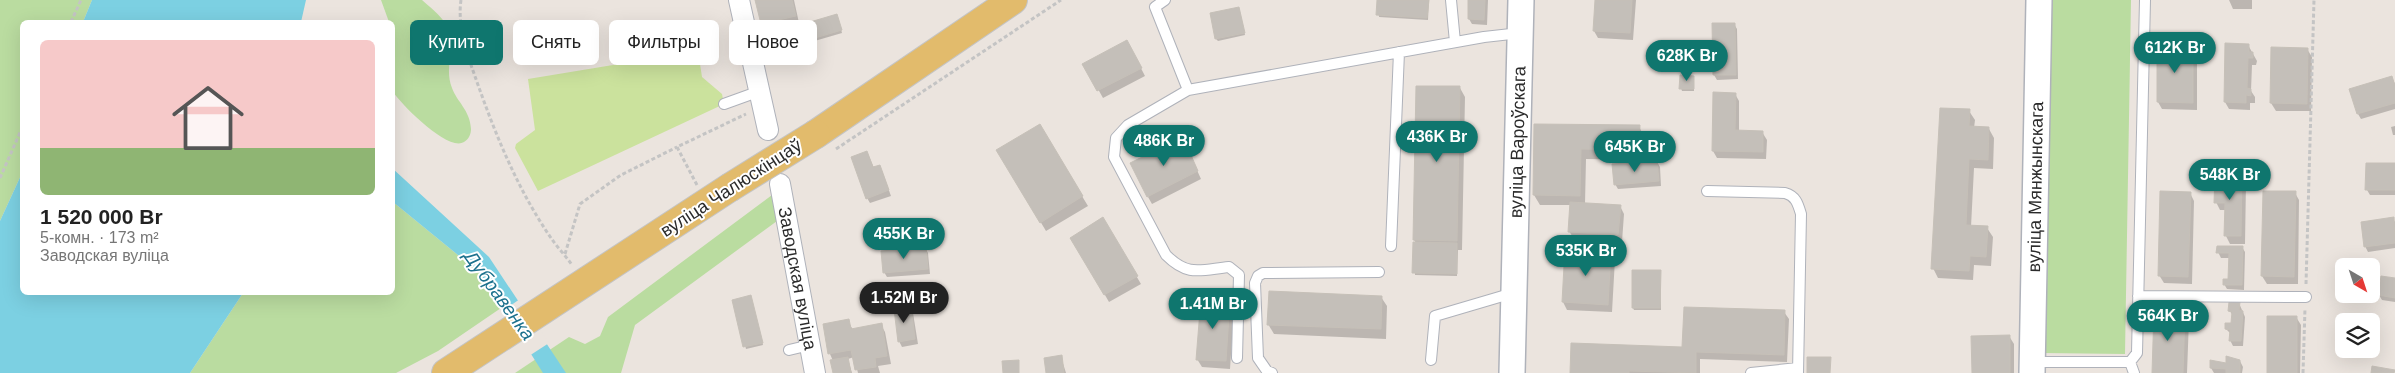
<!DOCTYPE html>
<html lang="ru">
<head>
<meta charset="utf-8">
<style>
	body { margin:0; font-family:Helvetica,sans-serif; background:#f2f2f2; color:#222; height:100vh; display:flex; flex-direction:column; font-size:19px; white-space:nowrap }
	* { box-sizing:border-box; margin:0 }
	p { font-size:16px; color:#767676 }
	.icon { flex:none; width:28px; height:28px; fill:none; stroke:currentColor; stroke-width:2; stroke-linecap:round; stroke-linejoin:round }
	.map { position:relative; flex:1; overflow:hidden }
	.drawer { position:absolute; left:20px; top:20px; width:375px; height:275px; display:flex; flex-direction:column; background:#fff; border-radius:8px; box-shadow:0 5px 20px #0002 }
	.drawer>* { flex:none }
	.hud { position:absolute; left:410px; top:20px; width:475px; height:45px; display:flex; gap:10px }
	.needle { width:32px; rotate:141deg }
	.tools { position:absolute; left:2335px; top:258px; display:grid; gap:10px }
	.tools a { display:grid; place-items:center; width:45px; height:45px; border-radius:8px; background:#fff; box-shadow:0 5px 20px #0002; font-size:25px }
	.price { position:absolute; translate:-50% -42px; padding:0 11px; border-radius:18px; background:#0f766e; color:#fff; font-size:16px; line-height:32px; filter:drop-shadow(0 1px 2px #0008) }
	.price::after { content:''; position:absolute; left:50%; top:30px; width:15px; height:11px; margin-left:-8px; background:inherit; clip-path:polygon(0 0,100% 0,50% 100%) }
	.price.selected { background:#222; color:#fff }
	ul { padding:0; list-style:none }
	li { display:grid; align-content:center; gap:10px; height:265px; padding:0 20px }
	li span { display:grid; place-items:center; height:155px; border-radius:8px; color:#555 }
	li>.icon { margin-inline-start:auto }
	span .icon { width:90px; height:90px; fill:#fffc; stroke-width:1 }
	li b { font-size:21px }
	.chip { padding:0 18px; border-radius:8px; background:#fff; box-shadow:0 5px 20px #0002; font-size:18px; line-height:45px }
	.chip.selected { background:#0f766e; color:#fff }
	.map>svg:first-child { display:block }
	.green { fill:#badca0 }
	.pitch { fill:#cbe29d }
	.water { fill:#7cd0e2 }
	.pier { fill:#ebe4de }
	.shadow { fill:#0003 }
	.building { fill:#c4bfb9; stroke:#c6c0b8 }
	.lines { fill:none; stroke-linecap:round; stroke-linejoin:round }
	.service-casing { stroke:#afb2ba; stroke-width:12 }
	.minor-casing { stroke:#afb2ba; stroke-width:22 }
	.tertiary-casing { stroke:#afb2ba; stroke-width:28 }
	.primary-casing { stroke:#c4c4c4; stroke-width:30 }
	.path { stroke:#c4c4c4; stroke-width:3; stroke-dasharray:4 2.5; stroke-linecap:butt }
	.service { stroke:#fff; stroke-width:10 }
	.minor { stroke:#fff; stroke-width:20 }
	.tertiary { stroke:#fff; stroke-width:25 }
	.primary { stroke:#e2bb6c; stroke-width:28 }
	.primary-bridge-casing { stroke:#c4c4c4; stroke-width:30; stroke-linecap:butt }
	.primary-bridge { stroke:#e2bb6c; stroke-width:28 }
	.labels { text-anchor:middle; stroke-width:4; stroke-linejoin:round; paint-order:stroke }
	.street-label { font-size:18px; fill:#2b2b2b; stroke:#fff }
	.water-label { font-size:19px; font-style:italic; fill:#1c718d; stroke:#fff }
</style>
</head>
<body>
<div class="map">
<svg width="2395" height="373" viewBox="0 0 2395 373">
	<rect width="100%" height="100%" fill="#ebe4de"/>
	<!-- green -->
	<path class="green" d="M0,0h92l-9,22h-61v151l-22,48z
		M381,0h41c8,7 18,15 24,24 12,18 -3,43 6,64 5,14 18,22 19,41 0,5 -2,10 -7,13 -16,10 -62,-37 -71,-50l-1,-70h-3z
		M2046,0h85l-6,354 -83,-1z
		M772,195l5,26 -142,104 -14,48h-106l54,-36 16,7 15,-8 8,-19z
		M393,202l87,71 21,35 -63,43 -42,22h-206l53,-80 149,-1z"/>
	<!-- pitch -->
	<path class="pitch" d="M698,51l4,26 20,17 2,10 -186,87 -23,-43 1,-4 19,-14 -7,-51z"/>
	<!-- water -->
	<path class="water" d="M92,0h214l-5,22h-218z
		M392,168l97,89 77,116h-23l-63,-100 -87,-71z
		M22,173v119l221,1 -53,80h-190v-152z"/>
	<!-- pier -->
	<path class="pier" d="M520,299l29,44 -20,13 -28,-44z"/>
	<!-- shadow -->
	<path class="shadow" d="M757,0h37l5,23 -32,8 -5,-7z
		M1378,0h51l-1,20 -49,-3z
		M1470,0h18l-1,25 -15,-1 -3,-5z
		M1596,0h40l-3,40 -35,-2 -4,-7z
		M2229,0h23v9h-19z
		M1239,8l6,27 -27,6 -2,-2z
		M838,18l4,15 -72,21 -1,-3z
		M1734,24l3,5 1,50 -21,1 -3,-5z
		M2248,45l9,16 -1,4h-4l-1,26 4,6v6h-5v7l-21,-1 -4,-7z
		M2193,47l4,8v55l-35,-1 -4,-7z
		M1131,49l14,27 -42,22 -19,-34z
		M2272,49h35l5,8 -1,54h-35l-5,-8z
		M1694,77v14h-12l-1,-3z
		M2392,77l3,7v25l-34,10 -3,-5z
		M1460,88l5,9 -3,153h-4l-1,26 -42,-1 -1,-32h2l-2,-3z
		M1735,94l4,7v31h23l5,8 -1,19 -49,-1 -4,-7z
		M1969,111l6,9 -1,8 15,1 5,9 -1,31 -19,-1 -3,59 16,1 6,9 -2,29 -17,-1 -1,15 -35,-2 -5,-10z
		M1039,125l49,81 -42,25 -48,-80z
		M1536,125l103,2 5,9v24l-58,-1 -1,45 35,2 4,8 -2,28 -48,-3 -5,-8 2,-26h-31l-6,-10z
		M2395,126v9h-2l-2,-8z
		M1186,146l15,33 -49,25 -4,-7z
		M867,152l7,16 8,3 9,25 -21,7 -3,-5z
		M1657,162l3,5 1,19 -43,3 -3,-5z
		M2395,164v31h-25l-3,-5z
		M2242,175l4,8 -1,61h-15l-4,-8v-26h-6l-4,-8z
		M2264,192l31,1 4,7 -1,84h-31l-5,-8z
		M2190,193l4,8 -2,83 -28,-1 -5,-8z
		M1102,218l39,66 -32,18 -37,-64z
		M2393,219l2,3v26l-27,4 -3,-6z
		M2242,247l3,5 -1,38 -17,-1 -3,-5 6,-4v-22h-9l-3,-6z
		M925,248l3,5 2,21 -43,3 -3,-5z
		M1610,252l5,7 -3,53 -45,-2 -4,-8z
		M1660,272l1,38h-27l-1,-2z
		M2395,279v23l-13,-2 -3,-5z
		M751,297l12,48 -17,4 -13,-48z
		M1381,297l6,9 -1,33 -112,-5 -6,-10z
		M1229,301l5,8 -4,60 -28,-2 -5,-8z
		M2239,303l6,14 -2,29h-10l-3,-6 1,-6 -5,-5 6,-4 1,-9 -3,-5z
		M910,308l3,5 5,31 -16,3 -3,-6z
		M1784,312l5,7 -2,43 -87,-3v14h-128l111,-25z
		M2184,313l5,7 -2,53h-34z
		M2296,317l5,8 -1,48h-32z
		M848,321l5,9 28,-5 4,7 6,32 -13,2 2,7h-22l-4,-16 -6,2 4,14h-18l-1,-12 -3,-7 -5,-29z
		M2009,336l5,8v29h-41z
		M1061,357l5,16h-19z
		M2240,361l3,6 -1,6h-28l-3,-5z"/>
	<!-- building -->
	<path class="building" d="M755,0h37l4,16 -35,8z
		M1377,0h52l-2,18 -51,-3z
		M1468,0h17l-1,20 -16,-1z
		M1595,0h37l-2,33 -37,-2z
		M1239,7l6,26 -30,6 -5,-26z
		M837,14l5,16 -74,22 -5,-16z
		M1712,23h23l1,52h-23z
		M1127,40l15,28 -45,23 -15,-27z
		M2225,43l24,1v8h4v6h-5l-1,30 4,1v7l-5,-1v8l-22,-1z
		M2157,46h36v57l-36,-1z
		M2271,47l37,1 -1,56 -37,-1z
		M1680,75l14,1v13h-15z
		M2392,76l3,10v17l-38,11 -8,-25z
		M1416,86h44l-3,155 -44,-1z
		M1713,92l23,1 -1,37 28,1v21l-51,-1z
		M1940,108l30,1 -1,17 20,1 -1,33 -19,-1 -3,66 22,1 -2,31 -16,-1 -1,15 -38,-2z
		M1040,124l43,72 -43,27 -44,-73z
		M1534,124l106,1 -1,25 -58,-1 -1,47 -47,-1z
		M1183,137l15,34 -51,26 -17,-34z
		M867,151l6,16 7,-2 9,25 -23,9 -15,-42z
		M1657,161l2,20 -45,4 -2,-21z
		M2366,163h29v27h-30z
		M2215,174h27l-1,62h-17l1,-33h-11z
		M2160,191l31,1 -3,85 -30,-1z
		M2263,191h33l-2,86 -33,-1z
		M1570,202l51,3 -3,30 -50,-3z
		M1103,217l35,59 -34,19 -34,-57z
		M2394,217l1,26 -31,4 -3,-25z
		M1413,242l44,1v31l-45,-1z
		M2217,246h26l-1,39h-19v-6h5l1,-26h-13z
		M926,247l2,22 -45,4 -2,-22z
		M1565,248l46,3 -3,54 -46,-3z
		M1632,270h29l-1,38h-28z
		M2381,276l14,2v20l-17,-3z
		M1269,291l113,5 -1,33 -114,-4z
		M751,295l12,48 -20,4 -11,-47z
		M1201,298l29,2 -4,61 -30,-1z
		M2229,302h11l-1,8 4,1 -2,30h-12l1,-11 -5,-1v-6h6l1,-11 -4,-1z
		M911,306l4,33 -17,3 -4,-33z
		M1684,307l101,3 -1,45 -88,-3v21l-67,-2v2h-59l1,-30 111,4z
		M2154,310l31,1 -2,62h-31z
		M2267,316h30v57h-30z
		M849,319l2,10 31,-6 5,33 -12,2 1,9 -21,3 -4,-20 -23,4 -5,-30z
		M2010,335v38h-38l-1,-37z
		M1062,355l2,18h-18l-2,-15z
		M2226,356l14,4v13h-14v-4l-16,-1v-8l16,3z
		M848,357l3,16h-18l-3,-13z
		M1807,357h24l-1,16h-23z
		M1019,360v13h-16l-1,-12z
		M2372,366l23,4 -1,3h-23z"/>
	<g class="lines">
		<defs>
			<path id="service" d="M1165,0l-10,7 33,83
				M1451,0l4,42
				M724,104l36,-13
				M1707,191l78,2c11,3 13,11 16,21l-3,159
				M1391,246l8,-194
				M2138,296l168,1
				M789,350l21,-5
				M1237,358l2,-83 -10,-8c-29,3 -41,10 -63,-12l-52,-98 2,-19 12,-13 60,-35 296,-53 36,-4
				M1431,360l4,-44 78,-23
				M2033,362h97
				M2130,362l7,-9 8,-353
				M2130,362l4,11
				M1272,373l-5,-2 -9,-13 -3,-75 3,-7 5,-3 116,-1
				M1751,373l47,-5"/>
			<g id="minor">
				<path d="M739,0l29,130"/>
				<path id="s1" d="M780,184l35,189"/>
			</g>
			<g id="tertiary">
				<path id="s2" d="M1512,373l9,-373"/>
				<path id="s3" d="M2032,373l7,-373"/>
			</g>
			<path id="primary" d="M816,134l197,-134
				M446,373l283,-185"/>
		</defs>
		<!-- service casing -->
		<use href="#service" class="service-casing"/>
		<!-- minor casing -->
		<use href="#minor" class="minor-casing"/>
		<!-- tertiary casing -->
		<use href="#tertiary" class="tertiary-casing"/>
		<!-- primary casing -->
		<use href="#primary" class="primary-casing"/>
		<!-- path -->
		<path class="path" d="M461,0c-4,26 7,57 16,82 19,54 41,108 74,156 6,9 15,18 21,27
			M71,22l10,-22
			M836,149l225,-149
			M0,178l22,-50
			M697,185l-20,-38 69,-33
			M565,254l15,-50 41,-29 56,-28
			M2306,284l8,-284
			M2303,373l2,-65"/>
		<!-- service -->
		<use href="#service" class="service"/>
		<!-- minor -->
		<use href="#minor" class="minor"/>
		<!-- tertiary -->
		<use href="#tertiary" class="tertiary"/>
		<!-- primary -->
		<use href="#primary" class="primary"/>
		<defs>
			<path id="primary-bridge" d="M729,188l87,-54"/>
		</defs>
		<!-- primary-bridge casing -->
		<use href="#primary-bridge" class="primary-bridge-casing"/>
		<!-- primary-bridge -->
		<use href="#primary-bridge" class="primary-bridge"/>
	</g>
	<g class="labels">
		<!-- street labels -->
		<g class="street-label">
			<text dy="6" stroke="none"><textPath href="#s2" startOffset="231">вуліца Вароўскага</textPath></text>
			<text dy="6" stroke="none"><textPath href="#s3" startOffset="186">вуліца Мянжынскага</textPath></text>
			<text transform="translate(731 188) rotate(-33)" y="6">вуліца Чалюскінцаў</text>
			<text dy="6" stroke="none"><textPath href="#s1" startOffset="96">Заводская вуліца</textPath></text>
		</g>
		<!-- water labels -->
		<g class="water-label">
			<text transform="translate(500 295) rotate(54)" y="7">Дубравенка</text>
		</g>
	</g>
</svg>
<div class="tools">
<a><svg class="needle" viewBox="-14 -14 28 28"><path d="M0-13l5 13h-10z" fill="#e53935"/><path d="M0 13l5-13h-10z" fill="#767676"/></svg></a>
<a><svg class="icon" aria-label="layers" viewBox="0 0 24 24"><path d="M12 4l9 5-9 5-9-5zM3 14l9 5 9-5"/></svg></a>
</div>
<b class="price" style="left:2175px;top:74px">612K Br</b>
<b class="price" style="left:1687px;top:82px">628K Br</b>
<b class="price" style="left:1437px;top:163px">436K Br</b>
<b class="price" style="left:1164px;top:167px">486K Br</b>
<b class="price" style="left:1635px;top:173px">645K Br</b>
<b class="price" style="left:2230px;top:201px">548K Br</b>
<b class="price" style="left:904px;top:260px">455K Br</b>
<b class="price" style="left:1586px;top:277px">535K Br</b>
<b class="price selected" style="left:904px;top:324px">1.52M Br</b>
<b class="price" style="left:1213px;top:330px">1.41M Br</b>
<b class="price" style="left:2168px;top:342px">564K Br</b>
<div class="hud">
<a class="chip selected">Купить</a>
<a class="chip">Снять</a>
<a class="chip">Фильтры</a>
<a class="chip">Новое</a>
</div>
<section class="drawer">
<ul>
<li><span style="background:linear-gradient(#f6c9c9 70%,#8fb573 0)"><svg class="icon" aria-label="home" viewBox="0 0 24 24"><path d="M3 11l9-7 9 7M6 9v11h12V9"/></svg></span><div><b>1 520 000 Br</b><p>5-комн. · 173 m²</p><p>Заводская вуліца</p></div></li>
</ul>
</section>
</div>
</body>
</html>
